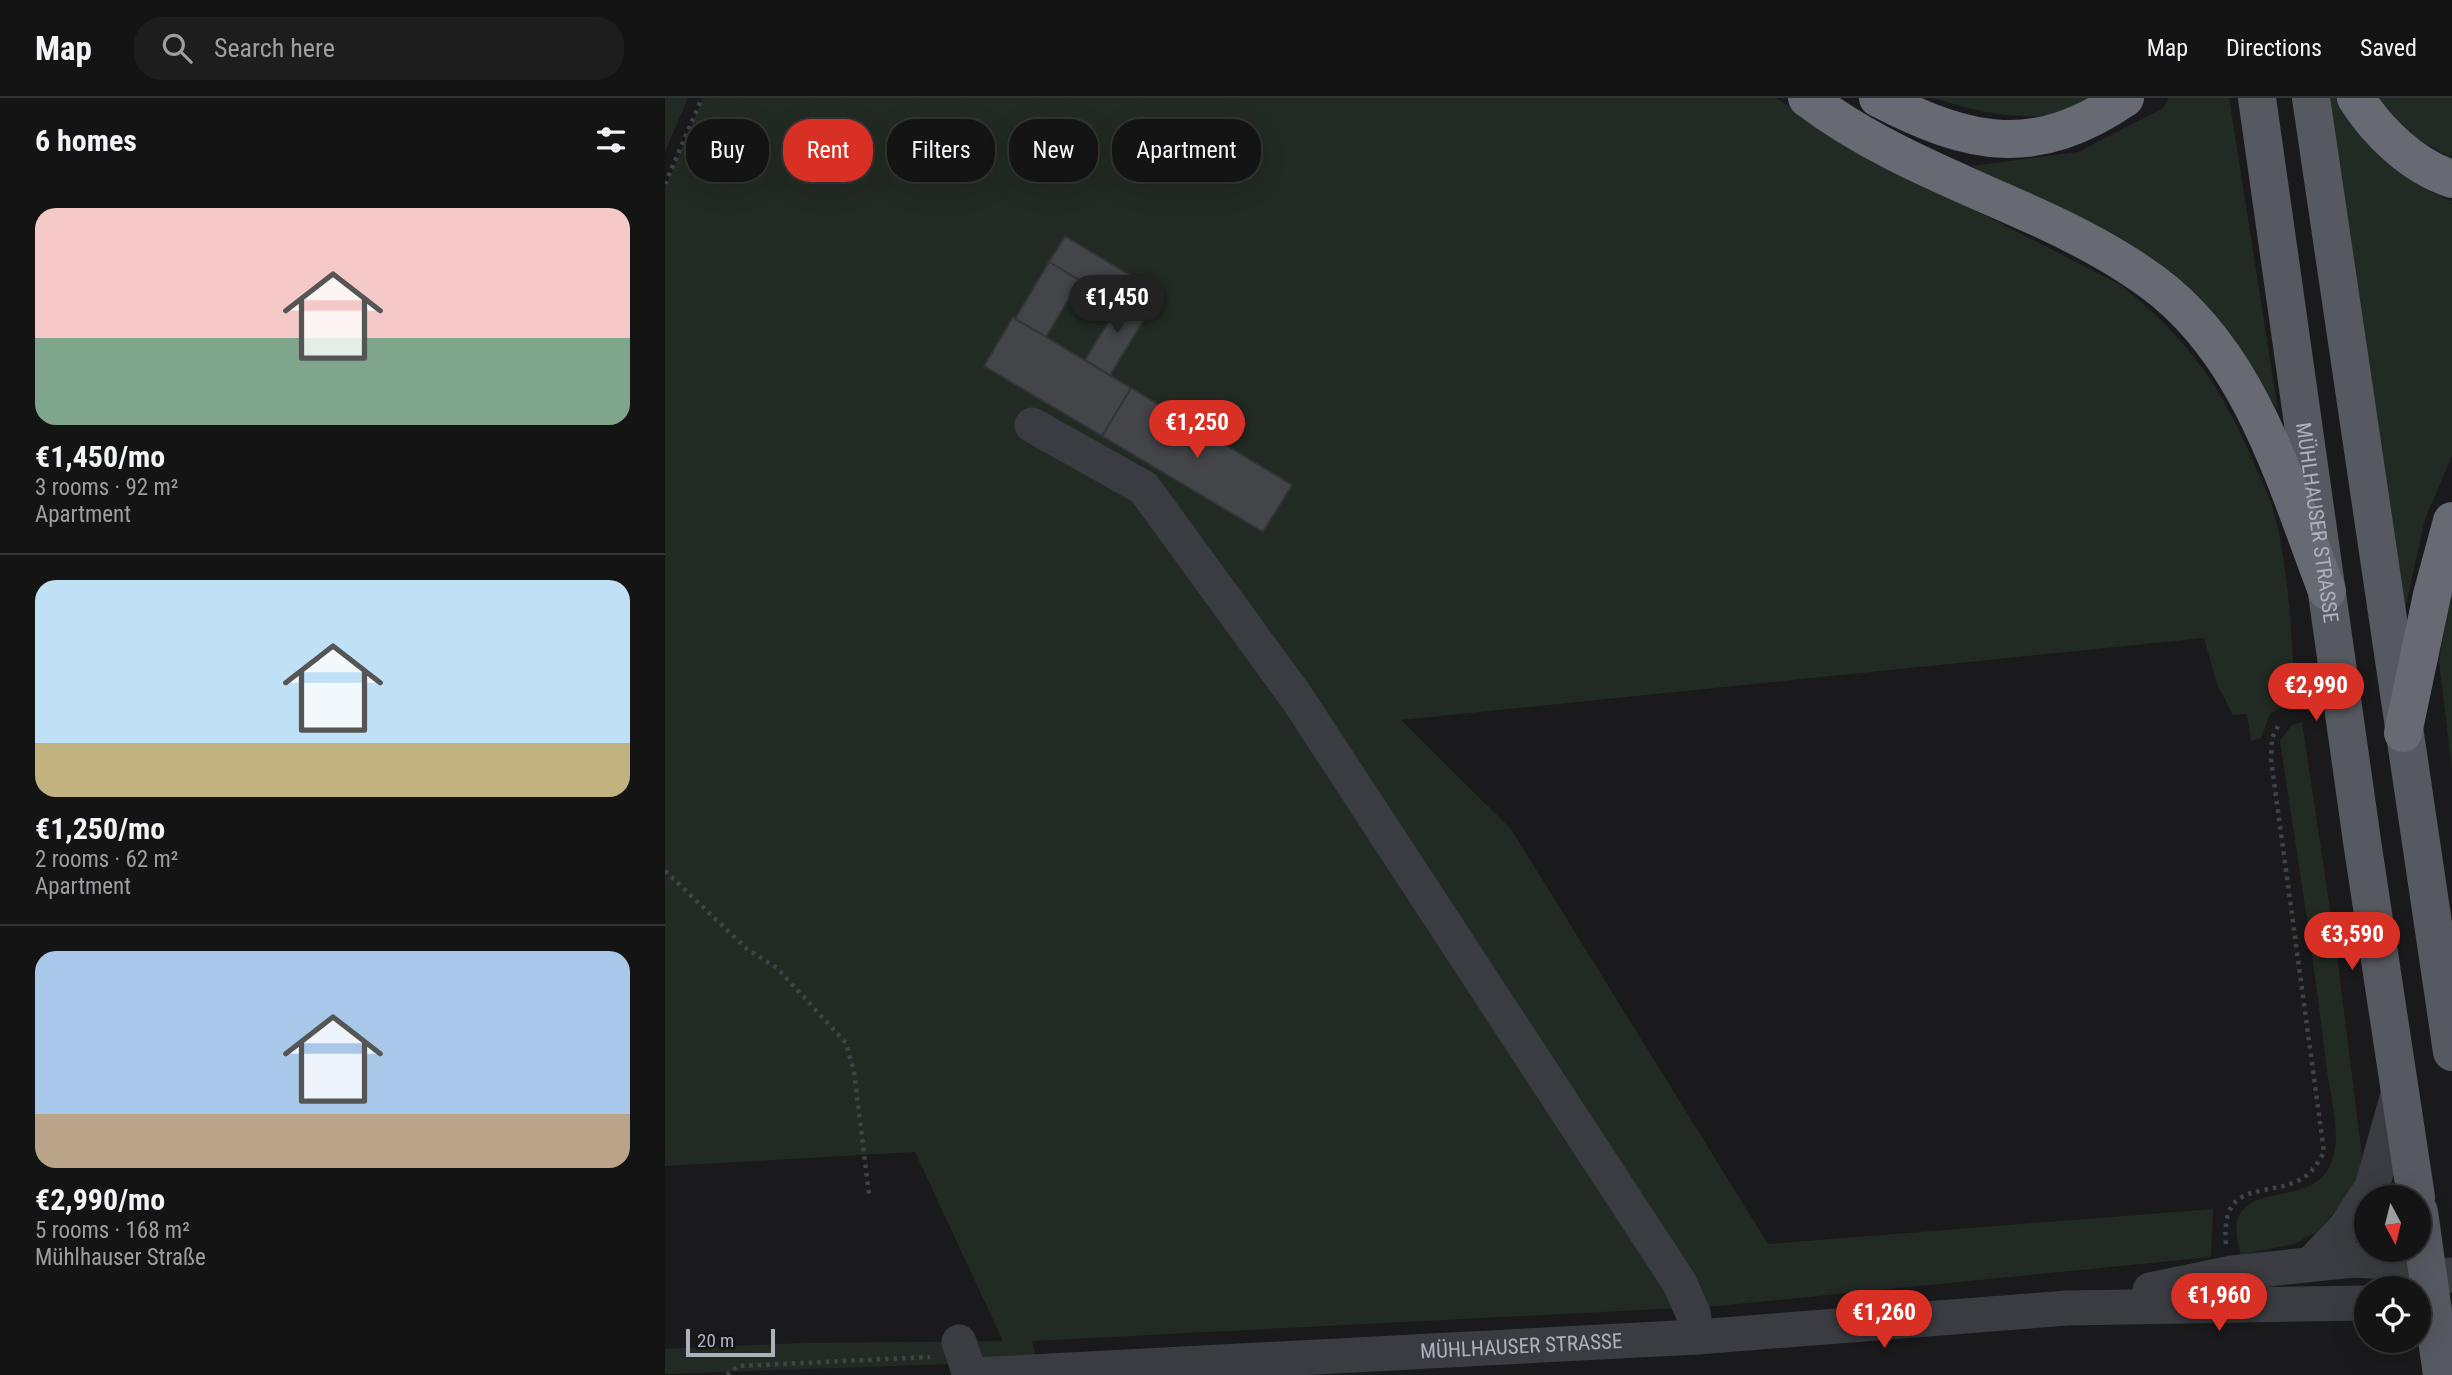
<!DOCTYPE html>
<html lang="en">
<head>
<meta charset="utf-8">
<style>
	body { margin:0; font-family:"Roboto Condensed",sans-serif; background:#1d1d1e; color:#f1f3f6; height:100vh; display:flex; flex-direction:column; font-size:26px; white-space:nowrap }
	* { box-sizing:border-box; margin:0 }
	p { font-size:23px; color:#9d9ea0 }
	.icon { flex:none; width:38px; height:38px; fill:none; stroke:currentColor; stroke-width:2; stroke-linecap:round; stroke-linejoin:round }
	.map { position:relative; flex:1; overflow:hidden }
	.side { display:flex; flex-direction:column; background:#141415; width:665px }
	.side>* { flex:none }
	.top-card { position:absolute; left:21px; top:21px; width:665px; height:63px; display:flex; gap:14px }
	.needle { width:46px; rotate:173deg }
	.controls { position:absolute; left:1689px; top:1087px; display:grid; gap:14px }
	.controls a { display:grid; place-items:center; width:77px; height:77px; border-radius:50%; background:#141415; box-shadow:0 7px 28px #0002,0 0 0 2px #333334; font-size:35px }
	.scale { position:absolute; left:21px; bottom:18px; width:89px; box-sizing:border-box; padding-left:7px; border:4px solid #adb1bc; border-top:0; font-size:19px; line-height:24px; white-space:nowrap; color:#adb1bc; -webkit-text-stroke:5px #151518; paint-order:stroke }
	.price { position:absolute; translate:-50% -60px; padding:0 16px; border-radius:24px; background:#d93025; color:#fff; font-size:23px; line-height:46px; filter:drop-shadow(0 2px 4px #0008) }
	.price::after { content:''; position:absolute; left:50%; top:42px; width:21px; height:16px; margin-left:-10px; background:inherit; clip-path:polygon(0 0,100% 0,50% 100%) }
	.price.current { background:#222; color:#fff }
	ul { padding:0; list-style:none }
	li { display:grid; align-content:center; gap:14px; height:371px; padding:0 35px }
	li+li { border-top:2px solid #333334 }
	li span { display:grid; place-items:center; height:217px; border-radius:21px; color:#555 }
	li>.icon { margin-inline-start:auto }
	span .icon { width:126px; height:126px; fill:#fffc; stroke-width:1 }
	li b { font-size:30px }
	h2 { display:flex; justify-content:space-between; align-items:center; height:84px; padding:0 35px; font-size:30px }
	.chip { padding:0 24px; border-radius:28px; background:#141415; box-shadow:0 7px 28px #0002,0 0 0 2px #333334; font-size:24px; line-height:63px }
	.chip.current { background:#d93025; color:#fff }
	header { display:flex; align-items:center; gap:42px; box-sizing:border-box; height:98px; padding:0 35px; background:#141415; border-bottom:2px solid #333334 }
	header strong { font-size:33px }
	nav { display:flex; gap:38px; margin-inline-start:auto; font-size:24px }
	.search { width:490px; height:63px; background:#1d1d1e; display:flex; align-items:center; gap:18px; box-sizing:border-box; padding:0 24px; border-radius:28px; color:#9d9ea0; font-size:26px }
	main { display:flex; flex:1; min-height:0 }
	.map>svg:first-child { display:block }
	.green { fill:#222b23 }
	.building { fill:#444549; stroke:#343438; stroke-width:2 }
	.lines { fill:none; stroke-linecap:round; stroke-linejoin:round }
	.path { stroke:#414348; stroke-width:4.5; stroke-dasharray:3.5 5; stroke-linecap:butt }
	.minor { stroke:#3b3c41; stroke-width:35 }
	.major { stroke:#575960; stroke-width:38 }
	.highway { stroke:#676a72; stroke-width:38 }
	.labels { text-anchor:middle; stroke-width:6; stroke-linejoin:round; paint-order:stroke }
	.street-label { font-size:21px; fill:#adb1bc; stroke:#151518 }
</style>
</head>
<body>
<header>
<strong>Map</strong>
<div class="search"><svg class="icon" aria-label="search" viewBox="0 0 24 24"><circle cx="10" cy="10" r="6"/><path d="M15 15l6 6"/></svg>Search here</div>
<nav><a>Map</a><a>Directions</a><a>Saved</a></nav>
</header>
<main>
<section class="side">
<h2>6 homes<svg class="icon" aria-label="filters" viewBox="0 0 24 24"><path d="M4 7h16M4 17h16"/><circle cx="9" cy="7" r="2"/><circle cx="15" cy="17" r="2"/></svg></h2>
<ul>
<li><span style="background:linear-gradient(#f6c9c9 60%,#7fa58c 0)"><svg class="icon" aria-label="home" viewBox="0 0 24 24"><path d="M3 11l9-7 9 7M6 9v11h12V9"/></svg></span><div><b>€1,450/mo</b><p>3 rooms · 92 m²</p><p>Apartment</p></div></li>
<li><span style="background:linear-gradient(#bfe0f5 75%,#c2b280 0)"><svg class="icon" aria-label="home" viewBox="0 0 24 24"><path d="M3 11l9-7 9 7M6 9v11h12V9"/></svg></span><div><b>€1,250/mo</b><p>2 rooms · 62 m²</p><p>Apartment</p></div></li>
<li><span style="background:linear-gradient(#a9c7e8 75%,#b9a48a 0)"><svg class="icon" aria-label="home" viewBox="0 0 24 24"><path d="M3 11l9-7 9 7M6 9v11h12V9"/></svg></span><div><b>€2,990/mo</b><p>5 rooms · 168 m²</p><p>Mühlhauser Straße</p></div></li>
</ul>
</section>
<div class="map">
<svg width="1787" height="1277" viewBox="0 0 1787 1277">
	<rect width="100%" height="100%" fill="#1a1a1c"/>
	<!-- green -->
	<path class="green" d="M0,0h23l-23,54z
		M38,0h1073l64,43 281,144c68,55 102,103 135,183 6,14 14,29 18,45 15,55 18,128 21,186l-25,15 -9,24 -10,3 -4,-27 -14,1 -16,-31 -13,-46 -803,82 110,109 257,415 445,-35 -2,48 -493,49 -686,35 5,20 -372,13v-25l135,-6 203,-2 -88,-189 -250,14v-978z
		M1269,0h159c-47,32 -108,16 -159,0z
		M1504,0h60l49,312 -41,-61 -115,-105 -150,-78 106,-14 85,-44z
		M1662,0h12c35,47 56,82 113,103v255l-27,63 -21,95z
		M1706,0h81v60l-54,-30z
		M1787,482v189l-13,-107z
		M1637,624l35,234 25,200 -7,32 -38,44 -23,12 -53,11c-3,-12 -8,-30 -1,-41 19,-32 85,-5 95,-65 4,-22 -6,-62 -9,-85 -12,-108 -30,-215 -46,-323l12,-16z"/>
	<!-- building -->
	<path class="building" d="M400,138l73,44 -10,17 -3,-2 -6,9 -70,-42z
		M384,164l31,18 -34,57 -31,-18z
		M460,197l25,15 -40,65 -25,-15z
		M348,219l118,71 -29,48 -118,-70z
		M466,290l161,97 -29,47 -161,-96z"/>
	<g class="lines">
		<!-- path -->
		<path class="path" d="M0,86l37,-86
			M0,773l82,78 30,19 69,75 8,29 15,122
			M1561,1146c-6,-67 42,-45 77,-66 9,-6 16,-16 21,-26l-53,-393 1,-21 7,-14
			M62,1277l11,-9 192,-9"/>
		<!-- minor -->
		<g class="minor">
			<path d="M367,327l112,63 153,210 382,584 14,31 4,24"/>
			<path d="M1647,1165l33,-35 27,-41 27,-96"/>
			<path d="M1485,1192l82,-17 121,-13 36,2 40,15 23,-2"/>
			<path d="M294,1244l11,33"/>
			<path id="s1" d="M309,1277l723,-38 370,-29 299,-5"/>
		</g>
		<!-- major -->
		<g class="major">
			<path id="s2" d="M1592,0l106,750 53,349"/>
			<path d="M1646,0l141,954"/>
			<path d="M1754,1114l23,163"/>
		</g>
		<!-- highway -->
		<path class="highway" d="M1142,0c70,53 151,83 230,119 44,20 90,44 128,75 89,74 122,195 162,299
			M1213,0c92,48 157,61 247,0
			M1691,0c22,35 57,68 96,81
			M1738,635l29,-138 20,-74"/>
	</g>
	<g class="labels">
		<!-- street labels -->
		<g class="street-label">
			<text dy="7" stroke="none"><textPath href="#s2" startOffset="429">MÜHLHAUSER STRASSE</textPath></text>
			<text dy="7" stroke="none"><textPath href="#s1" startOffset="548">MÜHLHAUSER STRASSE</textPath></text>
		</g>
	</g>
</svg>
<div class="controls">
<a><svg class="needle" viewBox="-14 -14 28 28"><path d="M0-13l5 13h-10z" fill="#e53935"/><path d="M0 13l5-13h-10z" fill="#9d9ea0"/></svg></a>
<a><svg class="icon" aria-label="locate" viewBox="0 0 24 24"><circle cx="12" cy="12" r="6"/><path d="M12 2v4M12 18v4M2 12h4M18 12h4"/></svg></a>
</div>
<div class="scale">20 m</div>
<b class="price current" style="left:452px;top:237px">€1,450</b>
<b class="price" style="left:532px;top:362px">€1,250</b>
<b class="price" style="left:1651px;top:625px">€2,990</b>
<b class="price" style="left:1687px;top:874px">€3,590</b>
<b class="price" style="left:1554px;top:1235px">€1,960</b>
<b class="price" style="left:1219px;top:1252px">€1,260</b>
<div class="top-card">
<a class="chip">Buy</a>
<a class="chip current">Rent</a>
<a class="chip">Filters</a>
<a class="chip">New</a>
<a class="chip">Apartment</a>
</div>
</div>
</main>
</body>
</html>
